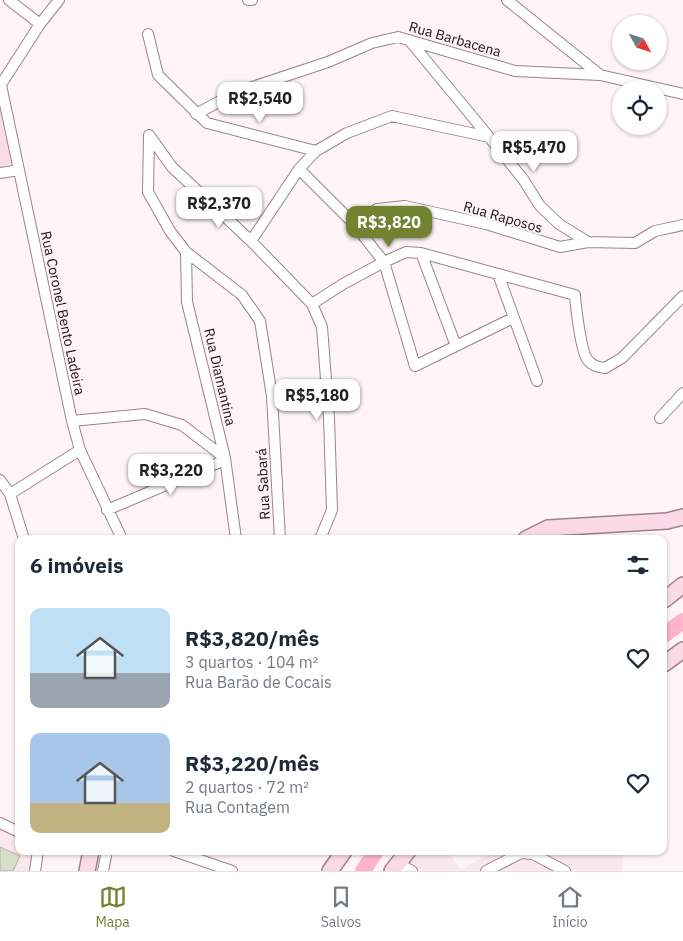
<!DOCTYPE html>
<html lang="pt">
<head>
<meta charset="utf-8">
<style>
	body { margin:0; font-family:"IBM Plex Sans",sans-serif; background:#f6f6f7; color:#1f2937; height:100vh; display:flex; flex-direction:column; font-size:19px; white-space:nowrap }
	* { box-sizing:border-box; margin:0 }
	p { font-size:16px; color:#747a83 }
	.icon { flex:none; width:28px; height:28px; fill:none; stroke:currentColor; stroke-width:2; stroke-linecap:round; stroke-linejoin:round }
	.map { position:relative; flex:1; overflow:hidden }
	.details { position:absolute; left:15px; top:535px; width:652px; height:320px; display:flex; flex-direction:column; background:#fff; border-radius:10px; box-shadow:0 1px 4px #0004 }
	.details>* { flex:none }
	.needle { width:32px; rotate:130deg }
	.buttons { position:absolute; left:612px; top:15px; display:grid; gap:10px }
	.buttons a { display:grid; place-items:center; width:55px; height:55px; border-radius:50%; background:#fff; box-shadow:0 1px 4px #0004; font-size:25px }
	.price { position:absolute; translate:-50% -42px; padding:0 11px; border-radius:10px; background:#fff; color:#222; font-size:16px; line-height:32px; filter:drop-shadow(0 1px 2px #0008) }
	.price::after { content:''; position:absolute; left:50%; top:30px; width:15px; height:11px; margin-left:-8px; background:inherit; clip-path:polygon(0 0,100% 0,50% 100%) }
	.price.on { background:#728231; color:#fff }
	ul { padding:0; list-style:none }
	li { display:flex; align-items:center; gap:15px; height:125px; padding:0 15px }
	li span { display:grid; place-items:center; flex:none; width:140px; height:100px; border-radius:10px; color:#555 }
	li>.icon { margin-inline-start:auto }
	span .icon { width:60px; height:60px; fill:#fffc; stroke-width:1 }
	li b { font-size:21px }
	h2 { display:flex; justify-content:space-between; align-items:center; height:60px; padding:0 15px; font-size:21px }
	.tab-bar { display:flex; justify-content:space-around; align-items:center; height:70px; border-top:1px solid #e0e1e3; background:#fff; font-size:14px; color:#747a83 }
	.tab-bar a { display:grid; justify-items:center; gap:2px }
	.tab-bar .on { color:#728231 }
	.map>svg:first-child { display:block }
	.built { fill:#fbe7ed }
	.green { fill:#fbdce5 }
	.lines { fill:none; stroke-linecap:round; stroke-linejoin:round }
	.river { stroke:#feb2cc; stroke-width:16 }
	.building { fill:#d8ddc8; stroke:#b0b5a0 }
	.street-casing { stroke:#9b838a; stroke-width:12 }
	.secondary-casing { stroke:#9b838a; stroke-width:18 }
	.street { stroke:#fff; stroke-width:10 }
	.secondary { stroke:#fcd9e6; stroke-width:15 }
	.labels { text-anchor:middle; stroke-width:4.5; stroke-linejoin:round; paint-order:stroke }
	.street-label { font-size:14px; fill:#1a1215; stroke:#fff4f7 }
</style>
</head>
<body>
<div class="map">
<svg width="683" height="871" viewBox="0 0 683 871">
	<rect width="100%" height="100%" fill="#fff4f7"/>
	<!-- built -->
	<path class="built" d="M0,827l19,10v14h13l1,4 -4,16h-29z
		M408,851h39l14,19 33,-19h129l-1,20h-230z"/>
	<!-- green -->
	<path class="green" d="M0,96l14,67 -14,5z"/>
	<g class="lines">
		<!-- river -->
		<path class="river" d="M664,635l19,-14
			M363,871l13,-20"/>
	</g>
	<!-- building -->
	<path class="building" d="M0,847l20,9 -7,15h-13z"/>
	<g class="lines">
		<defs>
			<path id="street" d="M9,0l31,24
				M248,0h4
				M507,0l93,75 83,19
				M148,34l10,41 49,48 109,28
				M409,40l80,97 34,42 17,27 19,18 29,18 47,1 20,-12 28,-6
				M1,85l71,336 8,29 42,89
				M0,86l40,-62 19,-24
				M196,114l41,-22 91,-30 44,-19 26,-6 117,34 85,4
				M149,135l23,32 79,74 61,63 10,23 7,91 3,92 -12,29
				M149,135l-1,57 22,39 16,21 56,43 18,26 12,75 8,143
				M299,169l55,55 30,38 31,104 98,-48
				M0,173l19,-3
				M354,224l23,-15 28,-3 81,18 74,23 28,-5
				M251,241l48,-72 17,-18 31,-18 45,-17 97,21
				M186,252l1,50 38,156 11,81
				M421,253l35,93
				M498,274l39,107
				M312,304l31,-20 41,-22 22,-10 15,1 154,42c1,14 6,55 12,64 5,7 11,8 18,9l17,-10 61,-62
				M660,418l23,-25
				M72,421l73,-7 37,11 43,33
				M0,480l10,14 14,45
				M10,494l70,-44
				M107,510l118,-50
				M0,823l19,9
				M174,851l58,20
				M397,863l15,8
				M35,871l3,-20
				M103,871l4,-20
				M486,871l35,-18 12,1 32,17"/>
			<path id="secondary" d="M526,539l22,-11 119,-7 16,-4
				M664,600l19,-15
				M664,664l19,-14
				M87,871l4,-20
				M330,871l14,-20
				M392,871l16,-20"/>
		</defs>
		<!-- street casing -->
		<use href="#street" class="street-casing"/>
		<!-- secondary casing -->
		<use href="#secondary" class="secondary-casing"/>
		<!-- street -->
		<use href="#street" class="street"/>
		<!-- secondary -->
		<use href="#secondary" class="secondary"/>
	</g>
	<g class="labels">
		<!-- street labels -->
		<g class="street-label">
			<text transform="translate(455 39) rotate(16)" y="5">Rua Barbacena</text>
			<text transform="translate(503 217) rotate(16)" y="5">Rua Raposos</text>
			<text transform="translate(63 313) rotate(78)" y="5">Rua Coronel Bento Ladeira</text>
			<text transform="translate(220 377) rotate(77)" y="5">Rua Diamantina</text>
			<text transform="translate(263 484) rotate(-93)" y="5">Rua Sabará</text>
		</g>
	</g>
</svg>
<div class="buttons">
<a><svg class="needle" viewBox="-14 -14 28 28"><path d="M0-13l5 13h-10z" fill="#e53935"/><path d="M0 13l5-13h-10z" fill="#747a83"/></svg></a>
<a><svg class="icon" aria-label="locate" viewBox="0 0 24 24"><circle cx="12" cy="12" r="6"/><path d="M12 2v4M12 18v4M2 12h4M18 12h4"/></svg></a>
</div>
<b class="price" style="left:260px;top:124px">R$2,540</b>
<b class="price" style="left:534px;top:173px">R$5,470</b>
<b class="price" style="left:219px;top:229px">R$2,370</b>
<b class="price on" style="left:389px;top:248px">R$3,820</b>
<b class="price" style="left:317px;top:421px">R$5,180</b>
<b class="price" style="left:171px;top:496px">R$3,220</b>
<section class="details">
<h2>6 imóveis<svg class="icon" aria-label="filters" viewBox="0 0 24 24"><path d="M4 7h16M4 17h16"/><circle cx="9" cy="7" r="2"/><circle cx="15" cy="17" r="2"/></svg></h2>
<ul>
<li><span style="background:linear-gradient(#bfe0f5 65%,#9aa5b1 0)"><svg class="icon" aria-label="home" viewBox="0 0 24 24"><path d="M3 11l9-7 9 7M6 9v11h12V9"/></svg></span><div><b>R$3,820/mês</b><p>3 quartos · 104 m²</p><p>Rua Barão de Cocais</p></div><svg class="icon" aria-label="heart" viewBox="0 0 24 24"><path d="M12 20l-8-8c-3-5 5-10 8-4 3-6 11-1 8 4z"/></svg></li>
<li><span style="background:linear-gradient(#a9c7e8 70%,#c2b280 0)"><svg class="icon" aria-label="home" viewBox="0 0 24 24"><path d="M3 11l9-7 9 7M6 9v11h12V9"/></svg></span><div><b>R$3,220/mês</b><p>2 quartos · 72 m²</p><p>Rua Contagem</p></div><svg class="icon" aria-label="heart" viewBox="0 0 24 24"><path d="M12 20l-8-8c-3-5 5-10 8-4 3-6 11-1 8 4z"/></svg></li>
</ul>
</section>
</div>
<nav class="tab-bar">
<a class="on"><svg class="icon" aria-label="map" viewBox="0 0 24 24"><path d="M3 6l6-2 6 2 6-2v14l-6 2-6-2-6 2zM9 4v14M15 6v14"/></svg>Mapa</a>
<a><svg class="icon" aria-label="saved" viewBox="0 0 24 24"><path d="M7 4h10v16l-5-4-5 4z"/></svg>Salvos</a>
<a><svg class="icon" aria-label="home" viewBox="0 0 24 24"><path d="M3 11l9-7 9 7M6 9v11h12V9"/></svg>Início</a>
</nav>
</body>
</html>
